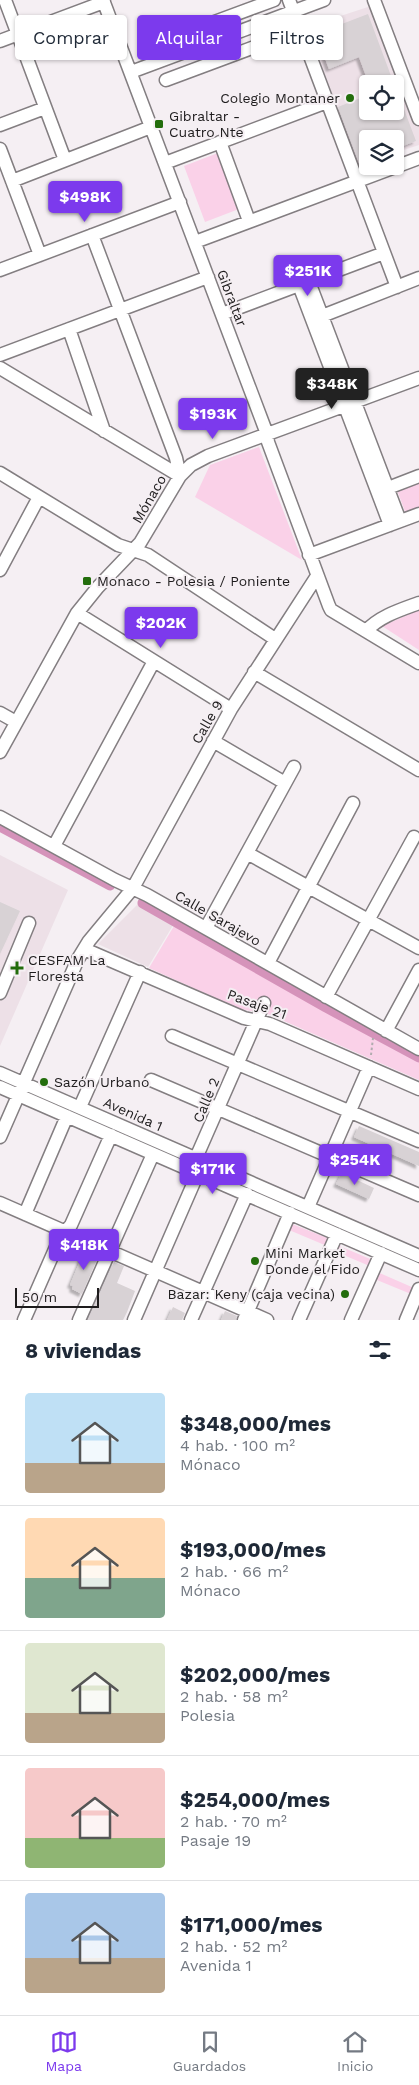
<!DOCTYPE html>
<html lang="es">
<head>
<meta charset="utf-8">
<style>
	body { margin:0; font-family:"Work Sans",sans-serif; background:#f6f6f7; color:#1f2937; height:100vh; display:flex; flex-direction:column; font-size:19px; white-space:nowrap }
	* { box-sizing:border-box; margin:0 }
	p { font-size:16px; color:#747a83 }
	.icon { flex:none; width:28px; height:28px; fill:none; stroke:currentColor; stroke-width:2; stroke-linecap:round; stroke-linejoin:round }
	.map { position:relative; height:1320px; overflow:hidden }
	.drawer { display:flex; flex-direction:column; background:#fff; flex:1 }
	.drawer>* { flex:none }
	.guide { position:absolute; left:15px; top:15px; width:390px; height:45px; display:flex; gap:10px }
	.buttons { position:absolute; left:359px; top:75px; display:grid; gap:10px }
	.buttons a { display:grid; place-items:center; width:45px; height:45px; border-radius:5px; background:#fff; box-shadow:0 1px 4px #0004; font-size:25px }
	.scale { position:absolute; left:15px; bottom:12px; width:84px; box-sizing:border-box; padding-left:5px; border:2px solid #1e1c1d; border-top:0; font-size:14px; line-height:18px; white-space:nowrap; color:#1e1c1d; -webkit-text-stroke:4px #f5eff3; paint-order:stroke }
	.price { position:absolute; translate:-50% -42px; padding:0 11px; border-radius:5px; background:#7c3aed; color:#fff; font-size:16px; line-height:32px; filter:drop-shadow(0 1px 2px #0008) }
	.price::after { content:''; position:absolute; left:50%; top:30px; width:15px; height:11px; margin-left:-8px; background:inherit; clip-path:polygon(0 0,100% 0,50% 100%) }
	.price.active { background:#222; color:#fff }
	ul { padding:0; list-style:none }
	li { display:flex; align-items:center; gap:15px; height:125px; padding:0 25px }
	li+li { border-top:1px solid #e0e1e3 }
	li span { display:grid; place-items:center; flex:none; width:140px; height:100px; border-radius:5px; color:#555 }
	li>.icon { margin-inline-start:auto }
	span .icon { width:60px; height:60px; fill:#fffc; stroke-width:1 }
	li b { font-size:21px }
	h2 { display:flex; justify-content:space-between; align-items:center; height:60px; padding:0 25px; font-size:21px }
	.tag { padding:0 18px; border-radius:5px; background:#fff; box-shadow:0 1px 4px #0004; font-size:18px; line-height:45px }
	.tag.active { background:#7c3aed; color:#fff }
	.tabs { display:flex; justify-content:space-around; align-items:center; height:70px; border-top:1px solid #e0e1e3; background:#fff; font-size:14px; color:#747a83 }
	.tabs a { display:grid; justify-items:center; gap:2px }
	.tabs .active { color:#7c3aed }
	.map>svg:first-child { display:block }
	.built { fill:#ede0e7; fill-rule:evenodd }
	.green { fill:#fad1e8 }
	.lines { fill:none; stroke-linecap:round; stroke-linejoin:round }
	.canal { stroke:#d593ba; stroke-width:11 }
	.building { fill:#d8d2d5; filter:url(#shadow) }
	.minor-casing { stroke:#837e81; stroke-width:15 }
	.path { stroke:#b1acaf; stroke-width:2; stroke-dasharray:2.5 2.5; stroke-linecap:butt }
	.minor { stroke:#fff; stroke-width:12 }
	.poi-dot { fill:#236d0c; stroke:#f5eff3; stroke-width:2 }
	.labels { text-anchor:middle; stroke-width:4; stroke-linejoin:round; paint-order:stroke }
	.poi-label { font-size:14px; fill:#1e1c1d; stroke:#f5eff3; text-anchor:start }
	.street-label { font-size:14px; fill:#1e1c1d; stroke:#f5eff3 }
</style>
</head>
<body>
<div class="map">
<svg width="419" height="1320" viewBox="0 0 419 1320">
	<defs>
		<filter id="shadow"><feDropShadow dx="-3" dy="3" stdDeviation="1" flood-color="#0004"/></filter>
	</defs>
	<rect width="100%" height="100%" fill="#f5eff3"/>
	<!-- built -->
	<path class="built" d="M374,5l45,118v22l-24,8v-14h-27l-1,24 -8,3 -52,-139zM368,84h27v27h-27z
		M0,855l68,35 -68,156z
		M140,902l35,20 -27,45 -50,-23z"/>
	<!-- green -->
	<path class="green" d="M218,153l21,56 -34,13 -21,-56z
		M259,447l43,113 -107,-63 15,-32z
		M419,482v27l-13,5 -9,-24z
		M419,610v40l-37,-24z
		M177,921l242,132v27l-151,-66 -28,-5 -91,-41z
		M292,1224l38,15 -3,7 -38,-16z
		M337,1245l38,16 -3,6 -38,-16z
		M375,1271l39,17 -3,6 -39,-16z"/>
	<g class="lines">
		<!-- canal -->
		<path class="canal" d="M0,826l110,59
			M143,903l183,104 93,50"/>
	</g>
	<!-- building -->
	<path class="building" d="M368,14l16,43 10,27h-25l-10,-27 -30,12 -13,-35z
		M396,88l20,53 -21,8v-10h-27v21l-9,3 -21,-56 30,-12v16h27z
		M0,902l20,9 -20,43z
		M359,1126l60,26v14l-65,-29z
		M342,1173l32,15 -5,11 -33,-15z
		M85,1249l14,6 -17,39 -10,-5 1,-3 -3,-1z
		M114,1262l10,4 -7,17 18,8 -8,21 -4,8h-35z
		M173,1307l12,6 -3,7h-15z
		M225,1311l12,5 -1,4h-15z"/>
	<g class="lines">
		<defs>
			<path id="minor" d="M5,0l60,160
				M103,0l164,434 1,8 61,164 2,4 88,53
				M289,0l108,287
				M374,0l45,119
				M166,40l108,-40
				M0,41l104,-39
				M131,72l193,-72
				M166,80l134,-50
				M0,125l45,-17
				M220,142l29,79
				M0,149l40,106
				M165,163l162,-61
				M12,181l139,-54
				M92,235l84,223 4,18
				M195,242l224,-84
				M0,270l180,-68
				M309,282l91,239
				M299,285l91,240
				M222,314l162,-61
				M322,316l97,-38
				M69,329l35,102
				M0,355l208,-78
				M0,368l180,108
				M0,473l118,72 30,10 127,84
				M388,488l31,-12
				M309,555l110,-41
				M0,570l39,-73
				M77,613l154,96
				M366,631c14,-15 34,-21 53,-28
				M254,672l165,98
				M0,713l16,9
				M213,741l72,42
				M0,752l77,-139 21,-26 42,-44 40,-67 11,-11 17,-9 211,-78
				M0,817l115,63 32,15 272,154
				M54,846l100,-185
				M247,853l172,95
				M206,928l88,-161
				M84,949l160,69 26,6 149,65
				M268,963l85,-160
				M0,993l29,-70
				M326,997l88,-160
				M386,1031l33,-61
				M172,1036l247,105
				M0,1073l419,183
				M151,1080l268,115
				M0,1087l419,183
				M80,1107l60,-135
				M0,1137l78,-178 11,-18 44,-53 98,-179 86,-133
				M0,1203l267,117
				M308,1207l61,-140
				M25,1214l42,-98
				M24,1320l36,-82 11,-13 40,-90
				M79,1320l74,-166
				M134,1320l64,-147 -2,-15 68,-155
				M191,1320l56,-126
				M244,1320l46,-107
				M299,1320l38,-86
				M351,1320l30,-67
				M406,1320l13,-31"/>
		</defs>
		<!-- minor casing -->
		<use href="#minor" class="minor-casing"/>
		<!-- path -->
		<path class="path" d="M371,1055l2,-17"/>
		<!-- minor -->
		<use href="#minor" class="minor"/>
	</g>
	<!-- markers -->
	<g class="poi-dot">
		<circle cx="350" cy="98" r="5"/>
		<rect x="154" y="119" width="10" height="10" rx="2.5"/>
		<rect x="82" y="576" width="10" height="10" rx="2.5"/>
		<path d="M14.5 960.5h5v5h5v5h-5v5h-5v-5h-5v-5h5z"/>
		<circle cx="44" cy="1082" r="5"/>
		<circle cx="255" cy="1261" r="5"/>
		<circle cx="345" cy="1294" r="5"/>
	</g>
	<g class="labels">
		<!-- poi labels -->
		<g class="poi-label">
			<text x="340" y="103" text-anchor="end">Colegio Montaner</text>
			<text x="169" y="121">Gibraltar -<tspan x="169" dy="16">Cuatro Nte</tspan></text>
			<text x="97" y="586">Monaco - Polesia / Poniente</text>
			<text x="28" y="965">CESFAM La<tspan x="28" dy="16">Floresta</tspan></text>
			<text x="54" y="1087">Sazón Urbano</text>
			<text x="265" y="1258">Mini Market<tspan x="265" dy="16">Donde el Fido</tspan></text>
			<text x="335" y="1299" text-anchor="end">Bazar: Keny (caja vecina)</text>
		</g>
		<!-- street labels -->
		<g class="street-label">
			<text transform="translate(232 298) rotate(69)" y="5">Gibraltar</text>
			<text transform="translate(149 499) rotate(-60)" y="5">Mónaco</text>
			<text transform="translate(207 722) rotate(-60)" y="5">Calle 9</text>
			<text transform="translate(218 918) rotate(30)" y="5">Calle Sarajevo</text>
			<text transform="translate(257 1004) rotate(20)" y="5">Pasaje 21</text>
			<text transform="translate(206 1100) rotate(-67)" y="5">Calle 2</text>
			<text transform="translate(133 1114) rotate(24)" y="5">Avenida 1</text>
		</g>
	</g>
</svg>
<div class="buttons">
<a><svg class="icon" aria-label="locate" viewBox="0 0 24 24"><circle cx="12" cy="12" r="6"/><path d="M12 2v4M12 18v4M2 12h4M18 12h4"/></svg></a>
<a><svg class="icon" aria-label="layers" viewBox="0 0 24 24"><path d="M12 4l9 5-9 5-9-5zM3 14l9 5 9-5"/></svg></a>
</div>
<div class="scale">50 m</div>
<b class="price" style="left:85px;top:223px">$498K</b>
<b class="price" style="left:308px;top:297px">$251K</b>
<b class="price active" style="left:332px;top:410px">$348K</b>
<b class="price" style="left:213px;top:440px">$193K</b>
<b class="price" style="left:161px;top:649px">$202K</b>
<b class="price" style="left:355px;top:1186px">$254K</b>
<b class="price" style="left:213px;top:1195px">$171K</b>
<b class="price" style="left:84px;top:1271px">$418K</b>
<div class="guide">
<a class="tag">Comprar</a>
<a class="tag active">Alquilar</a>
<a class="tag">Filtros</a>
</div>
</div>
<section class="drawer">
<h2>8 viviendas<svg class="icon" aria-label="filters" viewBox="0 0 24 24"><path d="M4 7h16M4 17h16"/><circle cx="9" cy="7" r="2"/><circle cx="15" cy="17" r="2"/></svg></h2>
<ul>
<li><span style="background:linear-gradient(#bfe0f5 70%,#b9a48a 0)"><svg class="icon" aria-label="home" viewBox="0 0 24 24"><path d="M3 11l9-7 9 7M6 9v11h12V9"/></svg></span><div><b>$348,000/mes</b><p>4 hab. · 100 m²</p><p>Mónaco</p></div></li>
<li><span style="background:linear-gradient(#ffd9b3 60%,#7fa58c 0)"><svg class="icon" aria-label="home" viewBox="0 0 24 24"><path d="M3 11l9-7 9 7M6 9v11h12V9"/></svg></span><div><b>$193,000/mes</b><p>2 hab. · 66 m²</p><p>Mónaco</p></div></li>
<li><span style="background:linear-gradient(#dfe7d0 70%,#b9a48a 0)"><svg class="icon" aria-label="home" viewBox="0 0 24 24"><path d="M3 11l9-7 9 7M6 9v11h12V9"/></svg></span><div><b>$202,000/mes</b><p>2 hab. · 58 m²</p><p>Polesia</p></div></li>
<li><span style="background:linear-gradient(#f6c9c9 70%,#8fb573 0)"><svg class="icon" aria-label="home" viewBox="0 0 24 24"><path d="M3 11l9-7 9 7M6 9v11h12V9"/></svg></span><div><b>$254,000/mes</b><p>2 hab. · 70 m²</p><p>Pasaje 19</p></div></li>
<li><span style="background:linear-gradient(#a9c7e8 65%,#b9a48a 0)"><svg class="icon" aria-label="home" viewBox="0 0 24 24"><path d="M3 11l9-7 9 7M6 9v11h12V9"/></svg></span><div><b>$171,000/mes</b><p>2 hab. · 52 m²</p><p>Avenida 1</p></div></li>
</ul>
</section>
<nav class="tabs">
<a class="active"><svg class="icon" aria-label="map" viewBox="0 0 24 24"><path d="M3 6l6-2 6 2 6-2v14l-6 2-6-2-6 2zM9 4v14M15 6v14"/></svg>Mapa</a>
<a><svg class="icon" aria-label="saved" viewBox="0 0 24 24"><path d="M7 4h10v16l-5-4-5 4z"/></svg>Guardados</a>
<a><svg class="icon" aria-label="home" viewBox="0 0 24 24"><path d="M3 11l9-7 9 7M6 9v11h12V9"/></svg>Inicio</a>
</nav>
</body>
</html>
